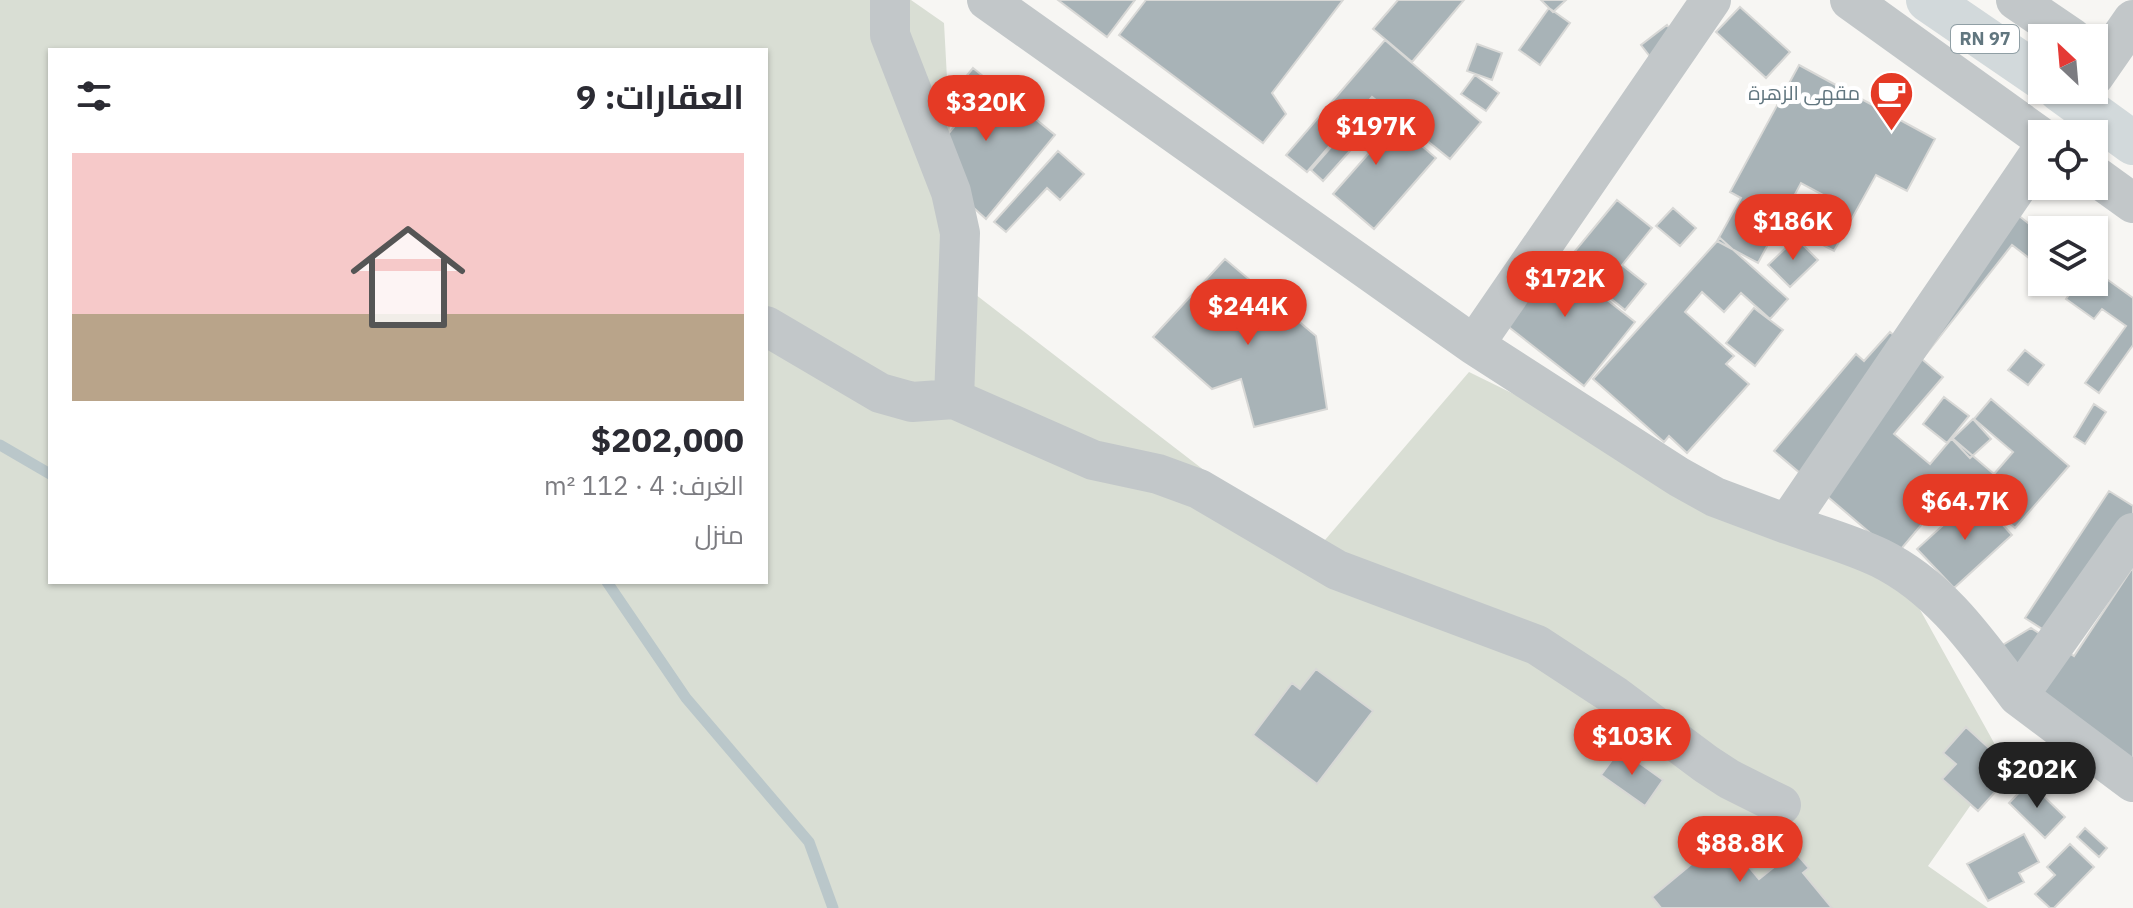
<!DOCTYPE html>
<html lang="ar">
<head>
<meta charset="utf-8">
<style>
	body { margin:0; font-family:"IBM Plex Sans",Cairo,sans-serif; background:#f2f2f3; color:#2b2b33; direction:rtl; height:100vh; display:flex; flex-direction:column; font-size:30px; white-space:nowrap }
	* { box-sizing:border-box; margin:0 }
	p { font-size:26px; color:#7c7c81 }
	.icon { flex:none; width:44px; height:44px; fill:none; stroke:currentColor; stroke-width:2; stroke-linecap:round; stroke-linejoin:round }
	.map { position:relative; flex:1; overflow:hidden; direction:ltr }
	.side { position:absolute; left:48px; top:48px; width:720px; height:536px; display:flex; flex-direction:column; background:#fff; border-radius:0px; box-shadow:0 2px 6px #0004; direction:rtl }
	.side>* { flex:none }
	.needle { width:52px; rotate:334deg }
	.buttons { position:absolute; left:2028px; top:24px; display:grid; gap:16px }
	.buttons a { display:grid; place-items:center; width:80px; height:80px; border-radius:0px; background:#fff; box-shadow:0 2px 6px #0004; font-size:40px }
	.price { position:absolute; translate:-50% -68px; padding:0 18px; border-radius:28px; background:#e53a25; color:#fff; font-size:26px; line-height:52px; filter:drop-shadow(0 2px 4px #0008) }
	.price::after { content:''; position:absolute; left:50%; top:48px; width:24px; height:18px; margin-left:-12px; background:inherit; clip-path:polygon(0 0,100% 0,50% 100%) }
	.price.selected { background:#222; color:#fff }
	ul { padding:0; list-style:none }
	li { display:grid; align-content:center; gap:16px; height:424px; padding:0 24px }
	li span { display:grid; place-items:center; height:248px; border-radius:0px; color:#555 }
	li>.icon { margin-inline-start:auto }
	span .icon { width:144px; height:144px; fill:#fffc; stroke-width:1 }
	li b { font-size:34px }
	h2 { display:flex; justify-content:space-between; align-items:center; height:96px; padding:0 24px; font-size:34px }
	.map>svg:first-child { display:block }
	.green { fill:#d9ded4; fill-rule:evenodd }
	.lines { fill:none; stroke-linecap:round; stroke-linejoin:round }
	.stream { stroke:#bac7ca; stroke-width:11 }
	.building { fill:#a8b3b7; stroke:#d8d8d6; stroke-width:2 }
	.street { stroke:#c2c7c9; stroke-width:40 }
	.primary { stroke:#d2d9db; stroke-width:44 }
	.labels { text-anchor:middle; stroke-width:8; stroke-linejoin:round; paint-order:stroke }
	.shield { fill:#fff; stroke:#909fa5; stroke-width:2 }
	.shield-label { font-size:18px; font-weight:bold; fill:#61767f }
	.poi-label { font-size:20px; fill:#61767f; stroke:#fff; text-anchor:end }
</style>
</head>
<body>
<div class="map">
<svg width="2133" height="908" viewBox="0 0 2133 908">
	<rect width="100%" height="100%" fill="#f7f6f3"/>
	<!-- green -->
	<path class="green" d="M0,0h911l33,23 14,258 355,273 156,-182 439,216 95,171 -75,107 60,42h-1988zM50,50h716v532h-716z"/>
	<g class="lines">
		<!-- stream -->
		<path class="stream" d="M0,445l50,29
			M607,582l79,116 123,144 24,66"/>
	</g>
	<!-- building -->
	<path class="building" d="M1058,0h77l-28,37z
		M1146,0h197l-71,93 14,21 -23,29 -144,-108z
		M1398,0h66l-52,62 -39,-33z
		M1541,0h25l-13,12z
		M1740,7l50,45 -24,26 -50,-46z
		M1549,8l21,15 -30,42 -21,-15z
		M1667,25l11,15 -26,19 -11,-14z
		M1385,40l96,82 -31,37 -78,-62 -65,75 -21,-17z
		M1477,44l25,9 -10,27 -25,-9z
		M1799,65l136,74 -28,52 -31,-16 -42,76 -32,-17 21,-39 -22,-12 -43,80 -41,-22 24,-43 -11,-6z
		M973,68l82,67 -69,84 -62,-56 30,-36 -18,-14z
		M1475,75l24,18 -13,18 -25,-17z
		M1381,111l55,47 -62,71 -41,-35 36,-41 -12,-10 -34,38 -12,-11 48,-55 11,9z
		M1058,151l26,23 -24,26 -13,-12 -41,44 -12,-10z
		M1617,200l35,28 -30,37 24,19 -21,26 -59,-48z
		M1999,200l43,34v34l-30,-23 -89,113z
		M1673,208l23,20 -16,18 -24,-20z
		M1720,238l68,61 -18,20 -29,-26 -17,19 -22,-20 -17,20 49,44 -8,8 23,20 -62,69 -18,-17 -5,6 -71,-63z
		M1796,238l22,22 -28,27 -22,-22z
		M1547,252l88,70 -51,64 -88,-69z
		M1225,259l91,77 11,73 -73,18 -13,-48 -29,10 -59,-52z
		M2094,270l39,28v47l-34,48 -14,-10 41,-57 -24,-17 -8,10 -28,-20 12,-17h16z
		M1754,308l29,22 -28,36 -29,-23z
		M1890,332l53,45 -49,57 36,30 22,-26 42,36 19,-22 -39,-33 17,-20 78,67 -54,62 -56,-48 -63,75 -122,-104 82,-97 8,7z
		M2025,350l19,15 -16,20 -20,-15z
		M1944,397l25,19 -22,27 -24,-19z
		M2094,404l12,8 -21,32 -11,-7z
		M1973,419l18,20 -21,19 -18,-19z
		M2109,491l24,15v32l-72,103 -36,-23z
		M1976,495l36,40 -58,53 -37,-39z
		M2133,567v196l-157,-102 55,-33 43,28z
		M1316,669l57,42 -56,73 -64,-49 39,-52 8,6z
		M1966,727l48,44 -36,40 -36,-32 14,-15 -13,-11z
		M1620,749l43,31 -18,26 -44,-31z
		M2029,782l36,35 -20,21 -36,-35z
		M2085,828l22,20 -8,9 -22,-20z
		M2024,834l15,28 -20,11 5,9 -36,19 -21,-37z
		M1724,837l35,42 35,-28 15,17 -6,5 29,35h-171l-9,-11z
		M2070,844l24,23 -40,41h-4l-15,-14 20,-19 -8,-8z"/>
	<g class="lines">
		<!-- street -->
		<path class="street" d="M890,0v35l61,157 9,41 -6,166 139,61 65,14 41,15 138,81 200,75 78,51 91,68 23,15 52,26
			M987,0l487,345 237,-345
			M1850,0l192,138
			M2016,0l56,38
			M2094,76l39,-56
			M2094,175l39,28
			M766,326l114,67 32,9 42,-3
			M1474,345l205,132 36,20 72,27 255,-374
			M1787,524c31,11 64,20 93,34 61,30 98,85 138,138l115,-163
			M2018,696l115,86"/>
		<!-- primary -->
		<path class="primary" d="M1928,0l114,78
			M2060,90l73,53"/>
	</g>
	<!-- icons -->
	<defs>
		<symbol id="cafe-pin" viewBox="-11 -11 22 30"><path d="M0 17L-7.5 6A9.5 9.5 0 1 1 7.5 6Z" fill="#e53a25" stroke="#fff"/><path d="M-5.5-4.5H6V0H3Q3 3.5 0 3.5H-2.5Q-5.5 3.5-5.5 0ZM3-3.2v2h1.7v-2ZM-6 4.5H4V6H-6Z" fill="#fff"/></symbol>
	</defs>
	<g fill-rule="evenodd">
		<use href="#cafe-pin" x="1866" y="68" width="51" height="69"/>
	</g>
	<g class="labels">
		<!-- shield labels -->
		<rect class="shield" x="1951" y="25" width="68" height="28" rx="6"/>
		<g class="shield-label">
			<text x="1985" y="45">RN 97</text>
		</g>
		<!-- poi labels -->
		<g class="poi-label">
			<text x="1860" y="100">مقهى الزهرة</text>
		</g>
	</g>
</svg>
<div class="buttons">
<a><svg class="needle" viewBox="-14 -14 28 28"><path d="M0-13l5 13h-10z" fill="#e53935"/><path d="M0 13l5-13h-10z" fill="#7c7c81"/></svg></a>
<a><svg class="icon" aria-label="locate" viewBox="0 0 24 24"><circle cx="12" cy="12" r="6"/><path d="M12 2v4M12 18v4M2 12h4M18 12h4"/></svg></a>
<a><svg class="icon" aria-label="layers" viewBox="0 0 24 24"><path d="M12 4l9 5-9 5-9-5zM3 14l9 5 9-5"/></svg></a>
</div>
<b class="price" style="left:986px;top:143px">$320K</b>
<b class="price" style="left:1376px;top:167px">$197K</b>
<b class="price" style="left:1793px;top:262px">$186K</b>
<b class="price" style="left:1565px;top:319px">$172K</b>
<b class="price" style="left:1248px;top:347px">$244K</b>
<b class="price" style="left:1965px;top:542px">$64.7K</b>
<b class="price" style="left:1632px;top:777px">$103K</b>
<b class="price selected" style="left:2037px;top:810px">$202K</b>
<b class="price" style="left:1740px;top:884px">$88.8K</b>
<section class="side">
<h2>العقارات: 9<svg class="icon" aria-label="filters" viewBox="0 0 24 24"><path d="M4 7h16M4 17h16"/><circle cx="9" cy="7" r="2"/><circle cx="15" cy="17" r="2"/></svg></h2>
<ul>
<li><span style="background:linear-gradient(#f6c9c9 65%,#b9a48a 0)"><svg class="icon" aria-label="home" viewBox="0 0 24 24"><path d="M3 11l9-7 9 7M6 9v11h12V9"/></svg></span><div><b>$202,000</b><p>الغرف: 4 · 112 m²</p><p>منزل</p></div></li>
</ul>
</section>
</div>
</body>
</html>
